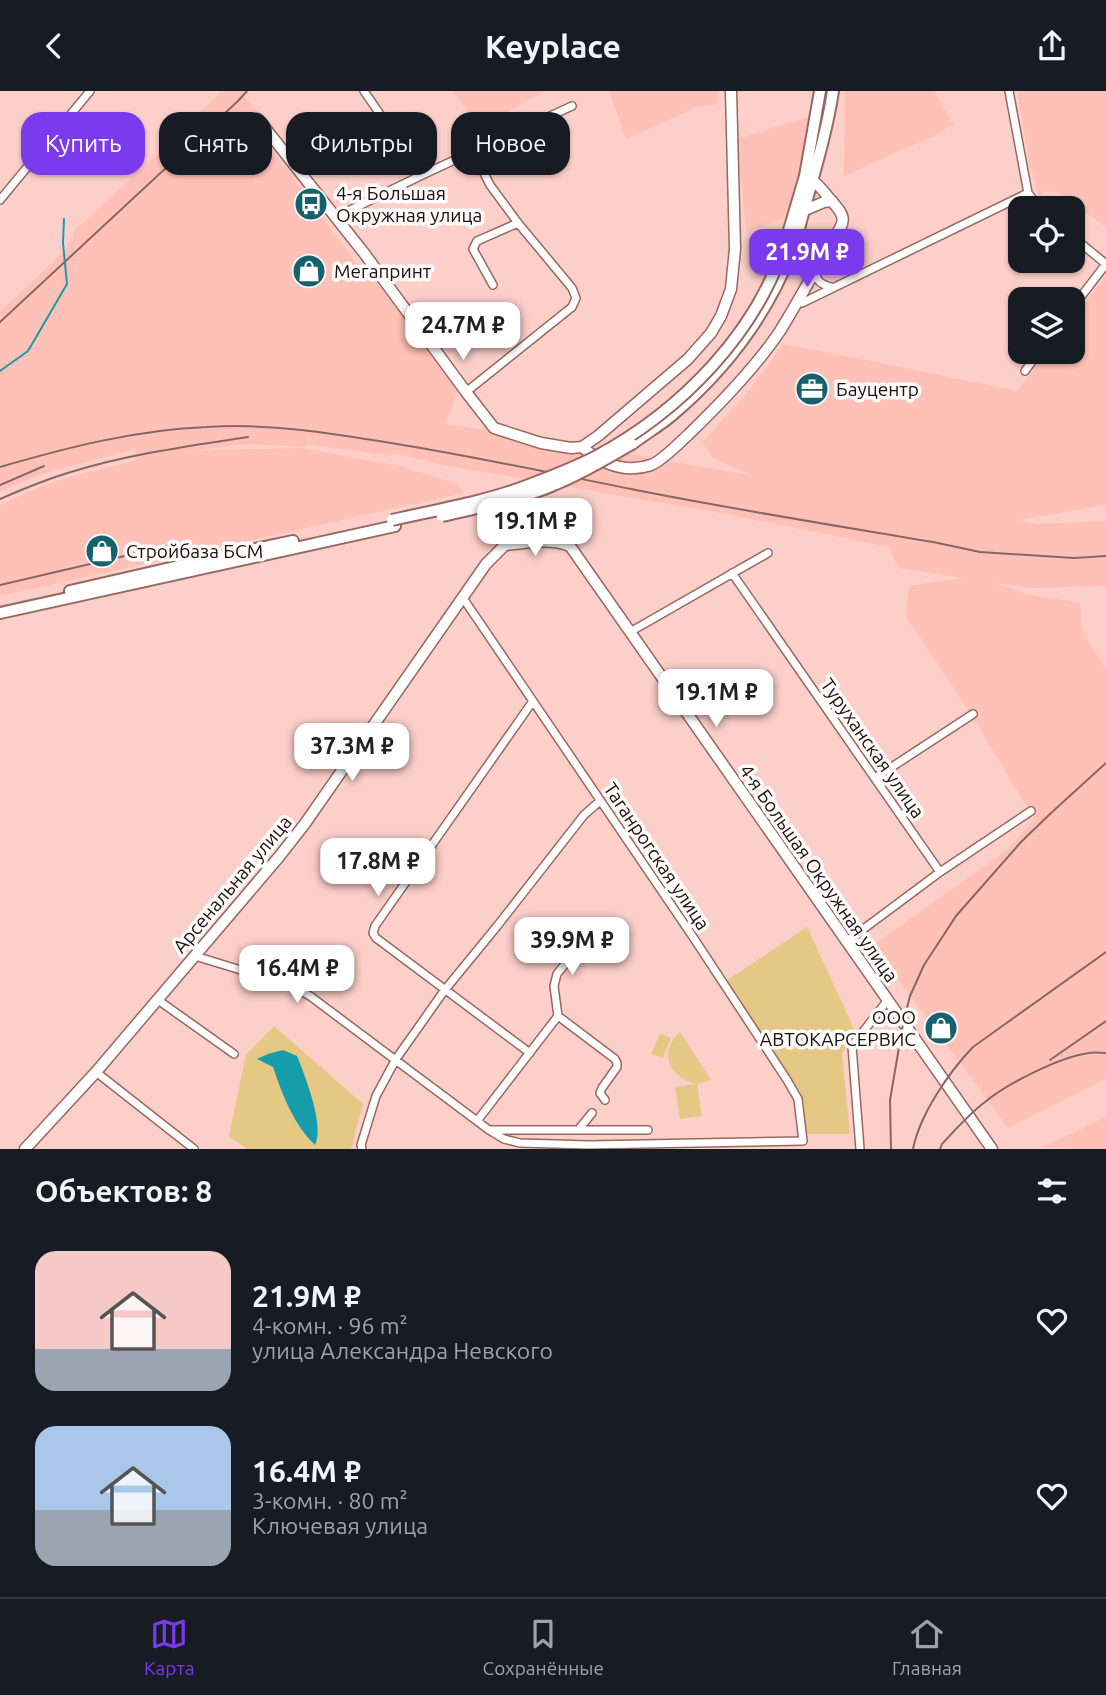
<!DOCTYPE html>
<html lang="ru">
<head>
<meta charset="utf-8">
<style>
	body { margin:0; font-family:Ubuntu,sans-serif; background:#20242c; color:#f1f3f6; height:100vh; display:flex; flex-direction:column; font-size:26px; white-space:nowrap }
	* { box-sizing:border-box; margin:0 }
	p { font-size:23px; color:#9ea1a6 }
	.icon { flex:none; width:38px; height:38px; fill:none; stroke:currentColor; stroke-width:2; stroke-linecap:round; stroke-linejoin:round }
	.map { position:relative; height:1058px; overflow:hidden }
	.sheet { display:flex; flex-direction:column; background:#171b24; flex:1 }
	.sheet>* { flex:none }
	.hud { position:absolute; left:21px; top:21px; width:700px; height:63px; display:flex; gap:14px }
	.fabs { position:absolute; left:1008px; top:105px; display:grid; gap:14px }
	.fabs a { display:grid; place-items:center; width:77px; height:77px; border-radius:14px; background:#171b24; box-shadow:0 2px 5px #0004; font-size:35px }
	.price { position:absolute; translate:-50% -60px; padding:0 16px; border-radius:14px; background:#fff; color:#222; font-size:23px; line-height:46px; filter:drop-shadow(0 2px 4px #0008) }
	.price::after { content:''; position:absolute; left:50%; top:42px; width:21px; height:16px; margin-left:-10px; background:inherit; clip-path:polygon(0 0,100% 0,50% 100%) }
	.price.active { background:#7c3aed; color:#fff }
	ul { padding:0; list-style:none }
	li { display:flex; align-items:center; gap:21px; height:175px; padding:0 35px }
	li span { display:grid; place-items:center; flex:none; width:196px; height:140px; border-radius:21px; color:#555 }
	li>.icon { margin-inline-start:auto }
	span .icon { width:84px; height:84px; fill:#fffc; stroke-width:1 }
	li b { font-size:30px }
	h2 { display:flex; justify-content:space-between; align-items:center; height:84px; padding:0 35px; font-size:30px }
	.tag { padding:0 24px; border-radius:21px; background:#171b24; box-shadow:0 2px 5px #0004; font-size:24px; line-height:63px }
	.tag.active { background:#7c3aed; color:#fff }
	header { display:flex; justify-content:space-between; align-items:center; height:91px; padding:0 35px; background:#171b24; font-size:32px; font-weight:700 }
	.tabs { display:flex; justify-content:space-around; align-items:center; height:98px; border-top:2px solid #363941; background:#171b24; font-size:19px; color:#9ea1a6 }
	.tabs a { display:grid; justify-items:center; gap:4px }
	.tabs .active { color:#7c3aed }
	.map>svg:first-child { display:block }
	.built { fill:#ffc0b7 }
	.green { fill:#e4c883 }
	.water { fill:#169cab }
	.lines { fill:none; stroke-linecap:round; stroke-linejoin:round }
	.stream { stroke:#169cab; stroke-width:2 }
	.street-casing { stroke:#986760; stroke-width:10 }
	.secondary-casing { stroke:#986760; stroke-width:13 }
	.primary-casing { stroke:#986760; stroke-width:14 }
	.street { stroke:#fff; stroke-width:7 }
	.secondary { stroke:#fff; stroke-width:10 }
	.primary { stroke:#fff; stroke-width:10 }
	.rail { stroke:#866763; stroke-width:2 }
	.primary-bridge-casing { stroke:#986760; stroke-width:14; stroke-linecap:butt }
	.primary-bridge { stroke:#fff; stroke-width:10 }
	.labels { text-anchor:middle; stroke-width:7; stroke-linejoin:round; paint-order:stroke }
	.poi-label { font-size:19px; fill:#1f0d0a; stroke:#fcfcfc; text-anchor:start }
	.street-label { font-size:19px; fill:#1f0d0a; stroke:#fcfcfc }
</style>
</head>
<body>
<header><svg class="icon" aria-label="back" viewBox="0 0 24 24"><path d="M15 5l-7 7 7 7"/></svg>Keyplace<svg class="icon" aria-label="share" viewBox="0 0 24 24"><path d="M12 15V3M7 8l5-5 5 5M5 13v7h14v-7"/></svg></header>
<div class="map">
<svg width="1106" height="1058" viewBox="0 0 1106 1058">
	<rect width="100%" height="100%" fill="#fccfc9"/>
	<!-- built -->
	<path class="built" d="M222,0h27l-5,6 14,15 -4,14 113,151 6,-3 86,112 -13,38 74,11 230,40 -37,-17 -11,-16 47,-51 34,-47 89,17 145,30 30,-39h26v-34l33,-43v230l-88,15 19,4 69,-3v65l-74,2 -39,-5 34,11 53,9 1,23 12,23 11,17h2v413l-98,49 -135,-183 133,-94 28,-32 -58,-97 -70,-105 3,-31 55,-8 -66,-10 -9,-21 -163,-33 -283,-49 -50,-12 -3,3 -84,-12 -1,3 -51,-3 -17,1 -58,8 33,-3 91,-2 96,18 58,18 7,9 -464,103v-91l33,-15 28,-11 77,-19 -3,-11 -100,27 -35,16v-180l65,-62 10,-20 91,-84z
		M453,0h92l-65,36z
		M609,0h108l1,13 -21,3 -71,32z
		M845,0h89l19,33 -16,10 -93,42z
		M1017,0h89v136l-49,-35 -11,-1 -7,6 -9,-31z
		M808,26l-8,54 -11,45 -43,17 -9,-94z
		M1106,1026v32l-65,-1z"/>
	<!-- green -->
	<path class="green" d="M807,836l48,104 -13,23 8,80h-44l-6,-43 -74,-110z
		M274,935l89,78 -12,45h-104l-18,-13 17,-81z
		M680,941l31,48 -14,4 5,32 -22,3 -5,-32 21,-3c-26,-7 -39,-31 -16,-52z
		M660,943l11,4 -8,20 -12,-4z"/>
	<!-- water -->
	<path class="water" d="M283,959l14,6c8,20 28,70 18,89 -21,-20 -33,-51 -42,-78l-16,-8 11,-5z"/>
	<g class="lines">
		<!-- stream -->
		<path class="stream" d="M0,280l28,-20 39,-67 -4,-41 1,-24"/>
		<defs>
			<path id="street" d="M364,0l58,84
				M1009,0l19,102 12,15
				M0,109l90,-109
				M336,126l86,-42 150,-69
				M1073,146l33,27
				M816,181c0,10 7,13 15,15
				M493,194l-20,-36 4,-8 41,-18
				M797,210l5,2 226,-110
				M1073,216l33,-43
				M1025,280l14,-19
				M466,301l106,-85 4,-9 -4,-10 -54,-65 -28,-38 -17,-34
				M732,482l208,299 -94,70
				M463,507l230,339 94,143 11,19 5,42 -214,4 -69,-2 -16,-4 -15,-9
				M630,541l138,-79
				M875,687l98,-64
				M940,781l91,-61
				M195,865l95,29 20,11 167,125 81,-105 57,43 2,4v4l-15,21 -2,5 5,7
				M158,909l76,54
				M558,925l-4,-30 3,-12 28,-35
				M530,962l-154,-115 -3,-5 2,-7 158,-225
				M96,981l98,77
				M477,1030l12,9h159
				M579,1038l13,-16
				M362,1058l-1,-4 15,-49 20,-37 48,-68 54,-66 86,-110 16,-14
				M860,1058l-8,-103 35,-45"/>
			<path id="secondary" d="M258,28l106,134 102,139 28,36 47,15 30,5 11,-1 16,-11 90,-77 23,-26 10,-17 10,-27 4,-40 -4,-158
				M803,120l21,-9 8,-1
				M582,356c19,16 43,27 69,18 11,-4 28,-22 37,-30 31,-30 68,-68 92,-104 18,-29 34,-59 51,-88 15,-23 17,-24 -2,-45 -5,-6 -9,-12 -16,-17
				M25,1058l71,-77 182,-214 26,-33 182,-261 19,-19c21,-2 45,-7 65,1l422,603"/>
			<path id="primary" d="M787,146l18,-61 15,-85
				M632,353c13,-10 27,-18 39,-28 56,-47 100,-106 125,-176 3,-10 5,-20 8,-30 11,-40 23,-79 29,-119
				M70,500l157,-36 66,-14
				M0,522l395,-87"/>
		</defs>
		<!-- street casing -->
		<use href="#street" class="street-casing"/>
		<!-- secondary casing -->
		<use href="#secondary" class="secondary-casing"/>
		<!-- primary casing -->
		<use href="#primary" class="primary-casing"/>
		<!-- street -->
		<use href="#street" class="street"/>
		<!-- secondary -->
		<use href="#secondary" class="secondary"/>
		<!-- primary -->
		<use href="#primary" class="primary"/>
		<!-- rail -->
		<path class="rail" d="M0,231l238,-221 9,-10
			M0,376c69,-20 135,-37 207,-40 62,-4 123,6 184,16 81,13 160,30 240,46 100,20 201,36 302,53l47,10 94,6 32,-2
			M0,394l44,-19
			M0,408c23,-10 47,-20 71,-27 58,-18 118,-26 177,-35
			M0,494l180,-42
			M1050,969l56,-39
			M891,1058l-1,-49 13,-76 7,-28 14,-31 32,-49 65,-74 30,-29 55,-50
			M913,1058c7,-35 36,-77 60,-102l133,-95
			M940,1058l2,-5c14,-15 27,-30 43,-42 23,-19 75,-45 104,-49 6,-1 12,0 17,0"/>
		<defs>
			<path id="primary-bridge" d="M442,425c38,-9 78,-16 114,-32 27,-11 51,-26 76,-40
				M392,429c44,-10 92,-18 134,-34 24,-9 47,-18 69,-29 86,-46 164,-125 192,-220"/>
		</defs>
		<!-- primary-bridge casing -->
		<use href="#primary-bridge" class="primary-bridge-casing"/>
		<!-- primary-bridge -->
		<use href="#primary-bridge" class="primary-bridge"/>
	</g>
	<!-- icons -->
	<defs>
		<symbol id="bus-disc" viewBox="-11 -11 22 22"><circle r="9.5" fill="#15626c" stroke="#fcfcfc"/><path d="M-5-6H5V4H4V6H2V4H-2V6H-4V4H-5ZM-3.5-4V0h7V-4ZM-3.5 1.2v1.5H-2V1.2ZM2 1.2v1.5H3.5V1.2Z" fill="#fff"/></symbol>
		<symbol id="shop-disc" viewBox="-11 -11 22 22"><circle r="9.5" fill="#15626c" stroke="#fcfcfc"/><path d="M-5-2.5h2.3a2.7 3.5 0 0 1 5.4 0H5L5.5 6h-11ZM-1.5-2.5h3a1.5 2.3 0 0 0-3 0Z" fill="#fff"/></symbol>
		<symbol id="office-disc" viewBox="-11 -11 22 22"><circle r="9.5" fill="#15626c" stroke="#fcfcfc"/><path d="M-6-3h4V-5.5h4V-3h4V5H-6ZM-1-4.5V-3h2v-1.5ZM-6 0V1H6V0Z" fill="#fff"/></symbol>
	</defs>
	<g fill-rule="evenodd">
		<use href="#bus-disc" x="292" y="94" width="38" height="38"/>
		<use href="#shop-disc" x="290" y="161" width="38" height="38"/>
		<use href="#office-disc" x="793" y="279" width="38" height="38"/>
		<use href="#shop-disc" x="83" y="441" width="38" height="38"/>
		<use href="#shop-disc" x="922" y="918" width="38" height="38"/>
	</g>
	<g class="labels">
		<!-- poi labels -->
		<g class="poi-label">
			<text x="336" y="109">4-я Большая<tspan x="336" dy="22">Окружная улица</tspan></text>
			<text x="334" y="187">Мегапринт</text>
			<text x="836" y="305">Бауцентр</text>
			<text x="126" y="467">Стройбаза БСМ</text>
			<text x="916" y="933" text-anchor="end">ООО<tspan x="916" dy="22">АВТОКАРСЕРВИС</tspan></text>
		</g>
		<!-- street labels -->
		<g class="street-label">
			<text transform="translate(873 657) rotate(55)" y="7">Туруханская улица</text>
			<text transform="translate(657 765) rotate(56)" y="7">Таганрогская улица</text>
			<text transform="translate(819 782) rotate(55)" y="7">4-я Большая Окружная улица</text>
			<text transform="translate(232 793) rotate(-50)" y="7">Арсенальная улица</text>
		</g>
	</g>
</svg>
<div class="fabs">
<a><svg class="icon" aria-label="locate" viewBox="0 0 24 24"><circle cx="12" cy="12" r="6"/><path d="M12 2v4M12 18v4M2 12h4M18 12h4"/></svg></a>
<a><svg class="icon" aria-label="layers" viewBox="0 0 24 24"><path d="M12 4l9 5-9 5-9-5zM3 14l9 5 9-5"/></svg></a>
</div>
<b class="price active" style="left:807px;top:198px">21.9M ₽</b>
<b class="price" style="left:463px;top:271px">24.7M ₽</b>
<b class="price" style="left:535px;top:467px">19.1M ₽</b>
<b class="price" style="left:716px;top:638px">19.1M ₽</b>
<b class="price" style="left:352px;top:692px">37.3M ₽</b>
<b class="price" style="left:378px;top:807px">17.8M ₽</b>
<b class="price" style="left:572px;top:886px">39.9M ₽</b>
<b class="price" style="left:297px;top:914px">16.4M ₽</b>
<div class="hud">
<a class="tag active">Купить</a>
<a class="tag">Снять</a>
<a class="tag">Фильтры</a>
<a class="tag">Новое</a>
</div>
</div>
<section class="sheet">
<h2>Объектов: 8<svg class="icon" aria-label="filters" viewBox="0 0 24 24"><path d="M4 7h16M4 17h16"/><circle cx="9" cy="7" r="2"/><circle cx="15" cy="17" r="2"/></svg></h2>
<ul>
<li><span style="background:linear-gradient(#f6c9c9 70%,#9aa5b1 0)"><svg class="icon" aria-label="home" viewBox="0 0 24 24"><path d="M3 11l9-7 9 7M6 9v11h12V9"/></svg></span><div><b>21.9M ₽</b><p>4-комн. · 96 m²</p><p>улица Александра Невского</p></div><svg class="icon" aria-label="heart" viewBox="0 0 24 24"><path d="M12 20l-8-8c-3-5 5-10 8-4 3-6 11-1 8 4z"/></svg></li>
<li><span style="background:linear-gradient(#a9c7e8 60%,#9aa5b1 0)"><svg class="icon" aria-label="home" viewBox="0 0 24 24"><path d="M3 11l9-7 9 7M6 9v11h12V9"/></svg></span><div><b>16.4M ₽</b><p>3-комн. · 80 m²</p><p>Ключевая улица</p></div><svg class="icon" aria-label="heart" viewBox="0 0 24 24"><path d="M12 20l-8-8c-3-5 5-10 8-4 3-6 11-1 8 4z"/></svg></li>
</ul>
</section>
<nav class="tabs">
<a class="active"><svg class="icon" aria-label="map" viewBox="0 0 24 24"><path d="M3 6l6-2 6 2 6-2v14l-6 2-6-2-6 2zM9 4v14M15 6v14"/></svg>Карта</a>
<a><svg class="icon" aria-label="saved" viewBox="0 0 24 24"><path d="M7 4h10v16l-5-4-5 4z"/></svg>Сохранённые</a>
<a><svg class="icon" aria-label="home" viewBox="0 0 24 24"><path d="M3 11l9-7 9 7M6 9v11h12V9"/></svg>Главная</a>
</nav>
</body>
</html>
